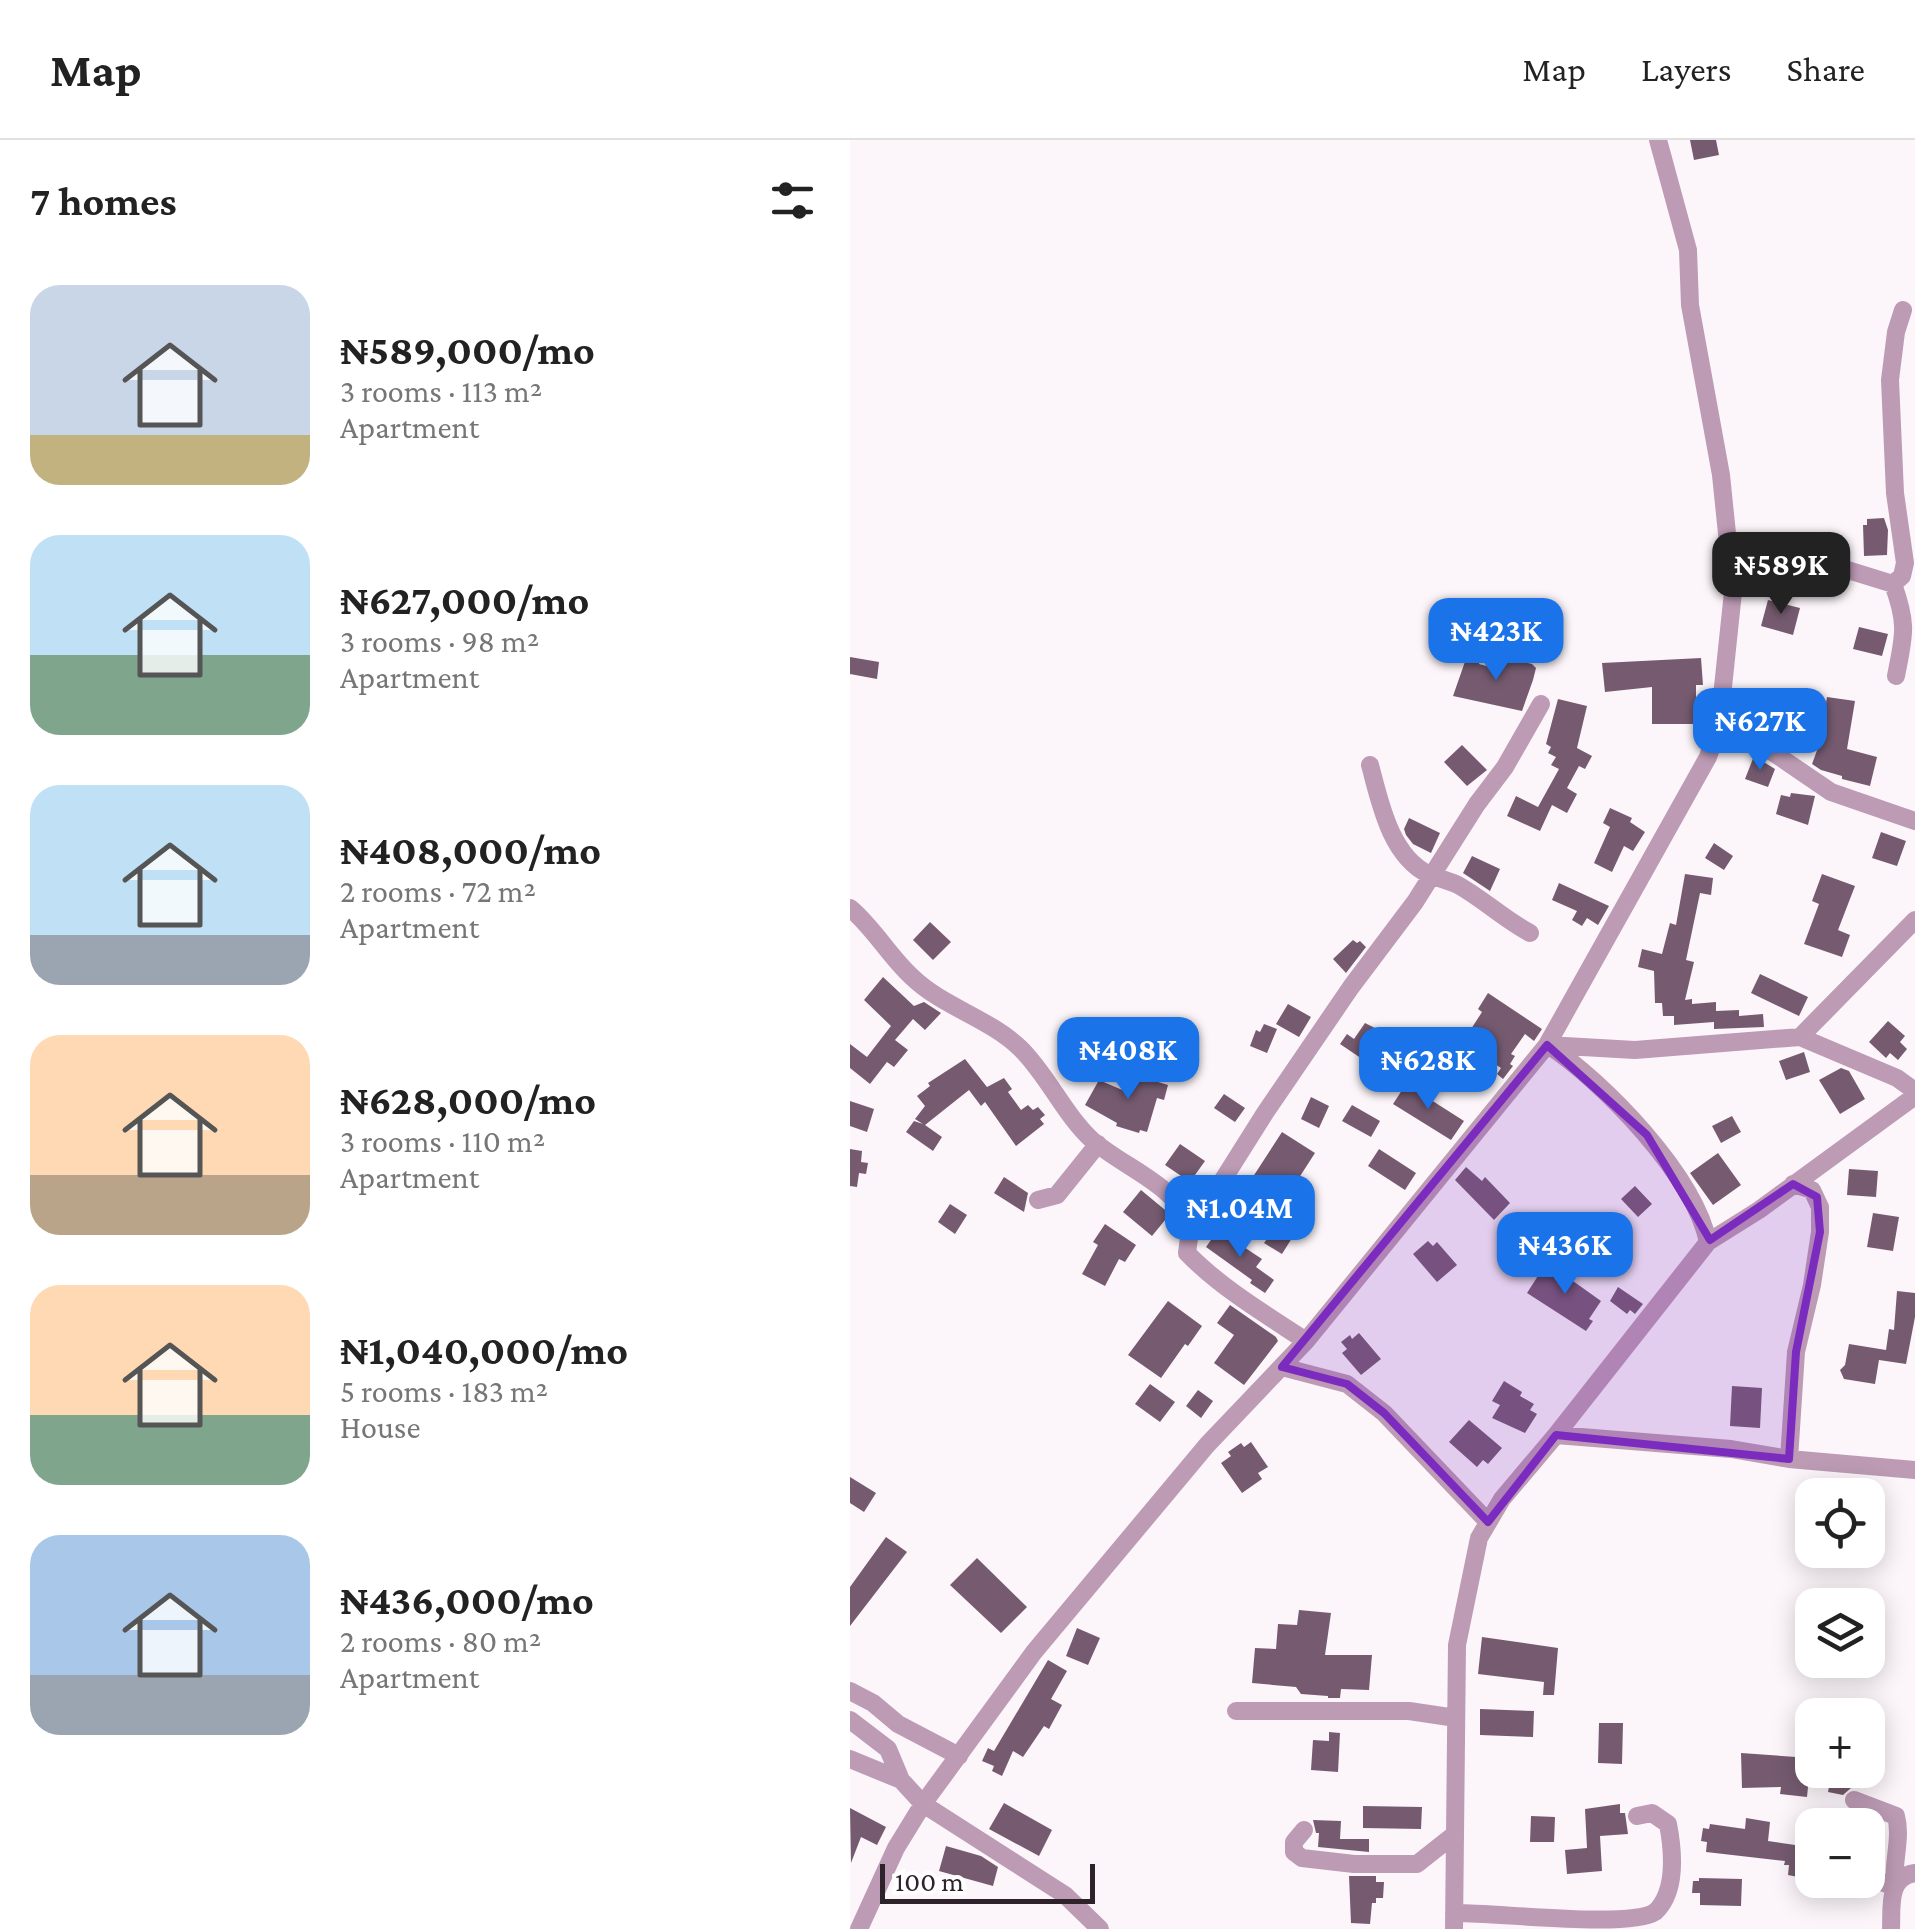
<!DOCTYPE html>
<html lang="en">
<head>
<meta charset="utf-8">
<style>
	body { margin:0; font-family:"Crimson Pro",serif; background:#f6f6f6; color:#222; height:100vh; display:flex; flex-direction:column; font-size:38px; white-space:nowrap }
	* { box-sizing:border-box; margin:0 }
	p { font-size:32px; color:#767676 }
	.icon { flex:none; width:55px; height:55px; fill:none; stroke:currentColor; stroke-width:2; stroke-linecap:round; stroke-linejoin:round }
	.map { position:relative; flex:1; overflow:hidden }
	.sheet { display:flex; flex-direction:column; background:#fff; width:850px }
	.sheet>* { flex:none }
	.tools { position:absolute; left:945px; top:1338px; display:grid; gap:20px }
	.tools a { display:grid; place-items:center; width:90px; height:90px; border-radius:20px; background:#fff; box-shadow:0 5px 25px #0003; font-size:50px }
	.scale { position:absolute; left:30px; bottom:25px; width:215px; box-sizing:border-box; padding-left:10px; border:5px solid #2e222b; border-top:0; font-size:28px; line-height:35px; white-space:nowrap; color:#2e222b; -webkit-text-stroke:8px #fff; paint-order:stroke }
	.price { position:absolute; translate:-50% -85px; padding:0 22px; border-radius:20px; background:#1a73e8; color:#fff; font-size:32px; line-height:65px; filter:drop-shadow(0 2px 5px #0008) }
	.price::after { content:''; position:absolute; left:50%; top:60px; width:30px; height:22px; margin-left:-15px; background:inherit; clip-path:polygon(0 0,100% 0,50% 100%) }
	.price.active { background:#222; color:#fff }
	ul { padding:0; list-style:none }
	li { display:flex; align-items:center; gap:30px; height:250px; padding:0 30px }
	li span { display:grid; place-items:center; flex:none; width:280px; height:200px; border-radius:30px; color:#555 }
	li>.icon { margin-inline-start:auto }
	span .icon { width:120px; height:120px; fill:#fffc; stroke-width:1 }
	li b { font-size:42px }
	h2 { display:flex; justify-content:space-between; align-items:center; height:120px; padding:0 30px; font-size:42px }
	header { display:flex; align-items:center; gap:60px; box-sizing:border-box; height:140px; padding:0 50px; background:#fff; border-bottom:2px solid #e0e0e0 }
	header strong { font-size:48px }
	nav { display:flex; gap:55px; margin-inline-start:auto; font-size:35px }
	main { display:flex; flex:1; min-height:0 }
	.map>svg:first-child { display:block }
	.building { fill:#765b70 }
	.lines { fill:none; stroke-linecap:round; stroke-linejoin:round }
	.street { stroke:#bd9bb5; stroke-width:18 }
	.marked { fill:#7b2cbf; fill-opacity:0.2; stroke:#7b2cbf; stroke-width:8; stroke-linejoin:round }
</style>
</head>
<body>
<header>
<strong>Map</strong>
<nav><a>Map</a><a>Layers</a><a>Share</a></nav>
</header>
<main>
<section class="sheet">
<h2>7 homes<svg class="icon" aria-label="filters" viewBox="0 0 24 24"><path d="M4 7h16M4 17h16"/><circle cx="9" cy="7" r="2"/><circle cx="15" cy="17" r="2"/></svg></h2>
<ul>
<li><span style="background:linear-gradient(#c9d6e8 75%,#c2b280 0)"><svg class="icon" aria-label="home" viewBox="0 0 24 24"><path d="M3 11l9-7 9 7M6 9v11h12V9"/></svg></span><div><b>₦589,000/mo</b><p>3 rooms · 113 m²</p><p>Apartment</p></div></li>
<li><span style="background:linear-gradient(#bfe0f5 60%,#7fa58c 0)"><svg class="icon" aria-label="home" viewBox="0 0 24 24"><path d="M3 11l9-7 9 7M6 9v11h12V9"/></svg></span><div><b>₦627,000/mo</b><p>3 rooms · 98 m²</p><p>Apartment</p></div></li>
<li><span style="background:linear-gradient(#bfe0f5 75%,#9aa5b1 0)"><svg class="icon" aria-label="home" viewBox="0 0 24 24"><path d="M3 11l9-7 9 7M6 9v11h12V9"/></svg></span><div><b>₦408,000/mo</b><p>2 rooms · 72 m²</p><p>Apartment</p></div></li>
<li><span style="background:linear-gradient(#ffd9b3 70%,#b9a48a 0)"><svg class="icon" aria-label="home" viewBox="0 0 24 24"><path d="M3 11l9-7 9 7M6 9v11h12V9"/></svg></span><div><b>₦628,000/mo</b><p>3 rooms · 110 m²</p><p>Apartment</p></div></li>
<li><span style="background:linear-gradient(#ffd9b3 65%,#7fa58c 0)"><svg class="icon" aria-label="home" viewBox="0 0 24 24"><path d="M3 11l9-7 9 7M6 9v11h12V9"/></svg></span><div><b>₦1,040,000/mo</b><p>5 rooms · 183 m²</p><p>House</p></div></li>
<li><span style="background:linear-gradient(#a9c7e8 70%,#9aa5b1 0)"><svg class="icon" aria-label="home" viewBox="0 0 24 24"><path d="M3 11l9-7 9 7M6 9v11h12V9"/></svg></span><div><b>₦436,000/mo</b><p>2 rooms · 80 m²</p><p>Apartment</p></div></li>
</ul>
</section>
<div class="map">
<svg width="1065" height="1789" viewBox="0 0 1065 1789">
	<rect width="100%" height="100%" fill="#fcf6fb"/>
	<!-- building -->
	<path class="building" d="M840,0h26l3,15 -25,5z
		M1034,378l4,12 -1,25 -23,1 -1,-31h4v-6z
		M918,460l32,8 -7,27 -32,-9z
		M1009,487l29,7 -6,22 -29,-7z
		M618,513l13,3 -2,8 22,6 3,-13 28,7 4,4 -3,12 -11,31 -69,-15z
		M0,517l29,5 -2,17 -27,-5z
		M851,518l2,27h-7v39h-44v-37l-47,5 -3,-29z
		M977,557l28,4 -8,48 30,8 -7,29 -28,-7v-3l-21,-6 -9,-6 7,-19z
		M708,559l29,7 -10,42 15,8 -7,13 -6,-3 -12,22 10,6 -10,19 -15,-8 -12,26 -33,-15 9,-20 22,11 21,-38 -8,-4 5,-8 -8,-4 3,-6 -5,-3z
		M612,605l25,25 -20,16 -23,-24z
		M904,616l21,13 -7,18 -23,-8z
		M941,653l24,3 -7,29 -32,-11 5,-19 9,2z
		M760,668l22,10 -2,4 15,10 -12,19 -9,-5 -12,26 -18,-9 16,-36 -7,-4z
		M559,678l31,15 -9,20 -18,-9 -7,-9 -2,-6z
		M1031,692l25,9 -9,25 -25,-8z
		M864,703l19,13 -9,14 -19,-12z
		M622,716l28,13 -10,22 -27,-18z
		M835,734l28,4 -2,17 -11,-2 -14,67 8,2 -9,38 7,-1v5l24,-2v9l23,-1v6l24,-2 1,13 -50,2v-7l-40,3v-9h-11l-1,-13h-7l-1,-32 -16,-4 4,-18 20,5 8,-31 6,2z
		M972,734l33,12 -17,44 12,5 -8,22 -38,-13 15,-40 -7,-3z
		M709,743l50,23 -11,19 -11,-7 -5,8 -10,-6 5,-9 -25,-11z
		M80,782l21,20 -18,18 -20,-20z
		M503,800l4,3 3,-2 6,6 -20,26 -13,-14z
		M910,834l48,23 -9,19 -48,-23z
		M33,837l31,29 10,-4 17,11 -16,17 -12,-11 -18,21 13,10 -14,17 -7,-5 -17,22 -20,-16v-24l17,13 24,-31 -27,-26z
		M638,853l54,36 -8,12 -9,-7 -14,20 4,2 -5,8 3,2 -10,13 -6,-5 4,-6 -39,-25 20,-31 -4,-3z
		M438,864l23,13 -12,20 -23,-13z
		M1038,881l17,15 -5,6 7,7 -9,11 -8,-7 -4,5 -17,-16z
		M515,883l26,13 -20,29 -31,-21 7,-10 7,5z
		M414,884l13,5 -10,24 -17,-7 6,-16 4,2z
		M954,912l6,20 -24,8 -7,-19z
		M115,919l22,28 17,-9 8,11 -4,3 13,18 7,-5 5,5 5,-3 7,8 -5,4 4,5 -28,22 -31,-44 -4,4 -12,-16 -44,35 17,12 -9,14 -27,-19 8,-11 9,3 -8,-5 10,-13 -8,-10 13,-10 -2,-3z
		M991,928l8,3 16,28 -25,15 -21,-34z
		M282,934l36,11 -4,15 -7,-2 -10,34 -7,-2 -1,3 -23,-7 1,-3 -32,-18 14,-25 28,12z
		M556,944l58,37 -13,19 -58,-36z
		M374,954l21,14 -10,14 -21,-14z
		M461,957l18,9 -10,22 -18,-9z
		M0,961l24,8 -7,23 -17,-6z
		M502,965l28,16 -9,16 -29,-16z
		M882,976l9,16 -20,11 -9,-17z
		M432,992l33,21 -20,31 9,5 -15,24 13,9 -20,32 -18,-11 6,-8 -30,-18 3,-5 -5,-3 4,-6 -14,-8 9,-14 10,5z
		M330,1004l25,17 -15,21 -25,-17z
		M0,1009l12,2 -1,11 7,1 -2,11 -7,-1 -2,14 -7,-1z
		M529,1009l37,24 -11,17 -37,-24z
		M868,1013l23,32 -28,20 -23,-32z
		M616,1027l16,14 3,-4 25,26 -16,17 -39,-40z
		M999,1029l29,2 -2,26 -29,-2z
		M154,1037l24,16 -4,19 -30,-19z
		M785,1046l17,18 -14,13 -17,-18z
		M291,1050l29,24 -18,22 -29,-24z
		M100,1064l17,11 -12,19 -17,-12z
		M1023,1073l26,4 -6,34 -26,-4z
		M255,1084l31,21 -11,17 -6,-3 -14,27 -23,-12 16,-29 -5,-3z
		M368,1090l44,29 -6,8 18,13 -9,13 -15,-10 2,-3 -46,-33z
		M578,1101l5,5 4,-4 20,23 -20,17 -24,-28z
		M695,1125l13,8 1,-2 42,30 -12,18 4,2 -7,10 -59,-38z
		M768,1147l25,17 -8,10 -5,-4 -3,4 -17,-13z
		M1047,1151l18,2v24l-9,47 -27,-4 -4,24 -31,-5 -4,-9 5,-5 4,-21 37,6 3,-21 5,1z
		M318,1161l34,25 -14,20 -3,-2 -24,34 -33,-23z
		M380,1165l46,32 2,4 -34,44 -30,-22 20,-28 -17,-12z
		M509,1193l22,26 -20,16 -19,-22 5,-4 -6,-7 9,-7 2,4z
		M654,1241l18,11 -2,4 14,8 -4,6 7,4 -12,19 -33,-15 8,-13 -8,-4z
		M300,1244l25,18 -15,20 -25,-18z
		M882,1246l30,2 -2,40 -30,-2z
		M348,1250l15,11 -12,17 -15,-12z
		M619,1280l33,28 -14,16 -5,-4 -6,7 -28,-25z
		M401,1302l17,25 -10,6 4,6 -20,14 -21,-30 10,-7 -3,-4 13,-9 3,4z
		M0,1337l26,16 -12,19 -14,-9z
		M36,1397l21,15 -57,74v-39z
		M127,1418l50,49 -26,26 -51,-48z
		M449,1470l32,3 -6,42h47l-3,35 -28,-1 -1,9h-12v-2l-27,-2 -5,-7 -44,-4 3,-35 21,1 2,-25 19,1z
		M227,1488l23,10 -12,27 -22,-9z
		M632,1497l76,11 -4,47h-11l1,-13 -66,-8z
		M198,1520l19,11 -16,28 11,6 -13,24 -5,-3 -21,31 -10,-6 -11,25 -10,-5 2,-5 -12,-5 6,-13 6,3z
		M630,1569l54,2 -1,26 -53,-2z
		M749,1583h24l-1,41 -24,-1z
		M479,1592l11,1 -2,39 -27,-2 2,-30 16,1z
		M891,1613l70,5 -4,39 -27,-3 1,-7 -39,1z
		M982,1630h23l-4,18 -8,7 -15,-3z
		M154,1663l48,27 -13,26 -50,-27z
		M770,1664v9h5l3,21 -28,2 2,35 -35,3 -2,-24 22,-2 -2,-39z
		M513,1666l59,1 -1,22 -58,-1z
		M0,1668l36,19 -9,18 -16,-8 -10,26z
		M681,1676l24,1 -1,25h-24z
		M896,1678l24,4 -2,19 34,5 -2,11 12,2v13h-3l-1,7 -20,-4 1,-10h-5l1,-4 -79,-9 1,-10 -6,-1 2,-13 6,1 1,-5 35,5z
		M463,1680l28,1 -1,18h29v13l-51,-5 1,-14h-3z
		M96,1706l35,10 17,11 -5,19 -54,-15z
		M499,1736h27v6h8l-1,16h-7v5h-4l-2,21 -19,-1z
		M849,1738l43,1 -1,27 -41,-1v-12h-8l1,-12h6z"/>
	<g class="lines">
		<!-- street -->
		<path class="street" d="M879,412l15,-8 23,1 126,39 9,-8 3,-13 -10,-70 -5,-113 6,-48 7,-22
			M1043,444c15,41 11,51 3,92
			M869,585l46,22 66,45 84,29
			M520,625c10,37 20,90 58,109 9,4 20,6 30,11 25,14 46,34 72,48
			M0,768c24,20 39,48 62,69 31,30 77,41 109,72 27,27 43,65 71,91 33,28 79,43 99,83l-4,30c34,35 78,61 119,88
			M950,897l97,41 18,13
			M697,905l88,5 165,-13 115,-117
			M698,905c56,37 146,130 160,197
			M188,1060l19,-5 41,-51
			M340,1092l75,-119 86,-126 64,-85 62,-98 28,-37 36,-63
			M432,1227l65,17 37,29 104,109
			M706,1295l175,14 58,10 126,11
			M939,1319l7,-107 16,-67 8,-53v-25l-8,-17 -19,-6
			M0,1551l23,12 25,21 61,32
			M386,1571h173l47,7
			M0,1580l38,29 13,31
			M0,1619l51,21 22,24 142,91 35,34
			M1004,1660l42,16c6,23 -4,47 -1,71l-27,-10
			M454,1690l-10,12v10l8,6 52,6h63l38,-30
			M604,1773c39,-1 175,16 201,-1 22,-20 18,-62 13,-88l-16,-11 -15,3
			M9,1789l37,-81 27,-44 111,-152 173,-207 99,-104 241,-296 161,-288 11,-32 14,-133 -12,-117 -31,-170 -2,-55 -30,-110
			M604,1789l3,-284 22,-107 23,-39 54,-64 152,-193 51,-32 156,-114
			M1041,1789c1,-22 -4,-52 24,-56"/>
	</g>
	<!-- marked area -->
	<path class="marked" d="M697,905l100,90 63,105 83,-56 24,13 3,35 -24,120 -7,107 -233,-24 -68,87 -104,-109 -37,-29 -65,-17z"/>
</svg>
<div class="tools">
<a><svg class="icon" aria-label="locate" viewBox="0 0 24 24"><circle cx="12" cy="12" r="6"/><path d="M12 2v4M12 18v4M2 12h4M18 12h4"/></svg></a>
<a><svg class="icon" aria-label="layers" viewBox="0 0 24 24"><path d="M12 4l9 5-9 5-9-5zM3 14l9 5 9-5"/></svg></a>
<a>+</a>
<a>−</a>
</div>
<div class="scale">100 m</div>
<b class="price active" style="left:931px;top:477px">₦589K</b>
<b class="price" style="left:646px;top:543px">₦423K</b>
<b class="price" style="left:910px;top:633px">₦627K</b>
<b class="price" style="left:278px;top:962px">₦408K</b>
<b class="price" style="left:578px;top:972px">₦628K</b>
<b class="price" style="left:390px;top:1120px">₦1.04M</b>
<b class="price" style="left:715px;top:1157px">₦436K</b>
</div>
</main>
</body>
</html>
